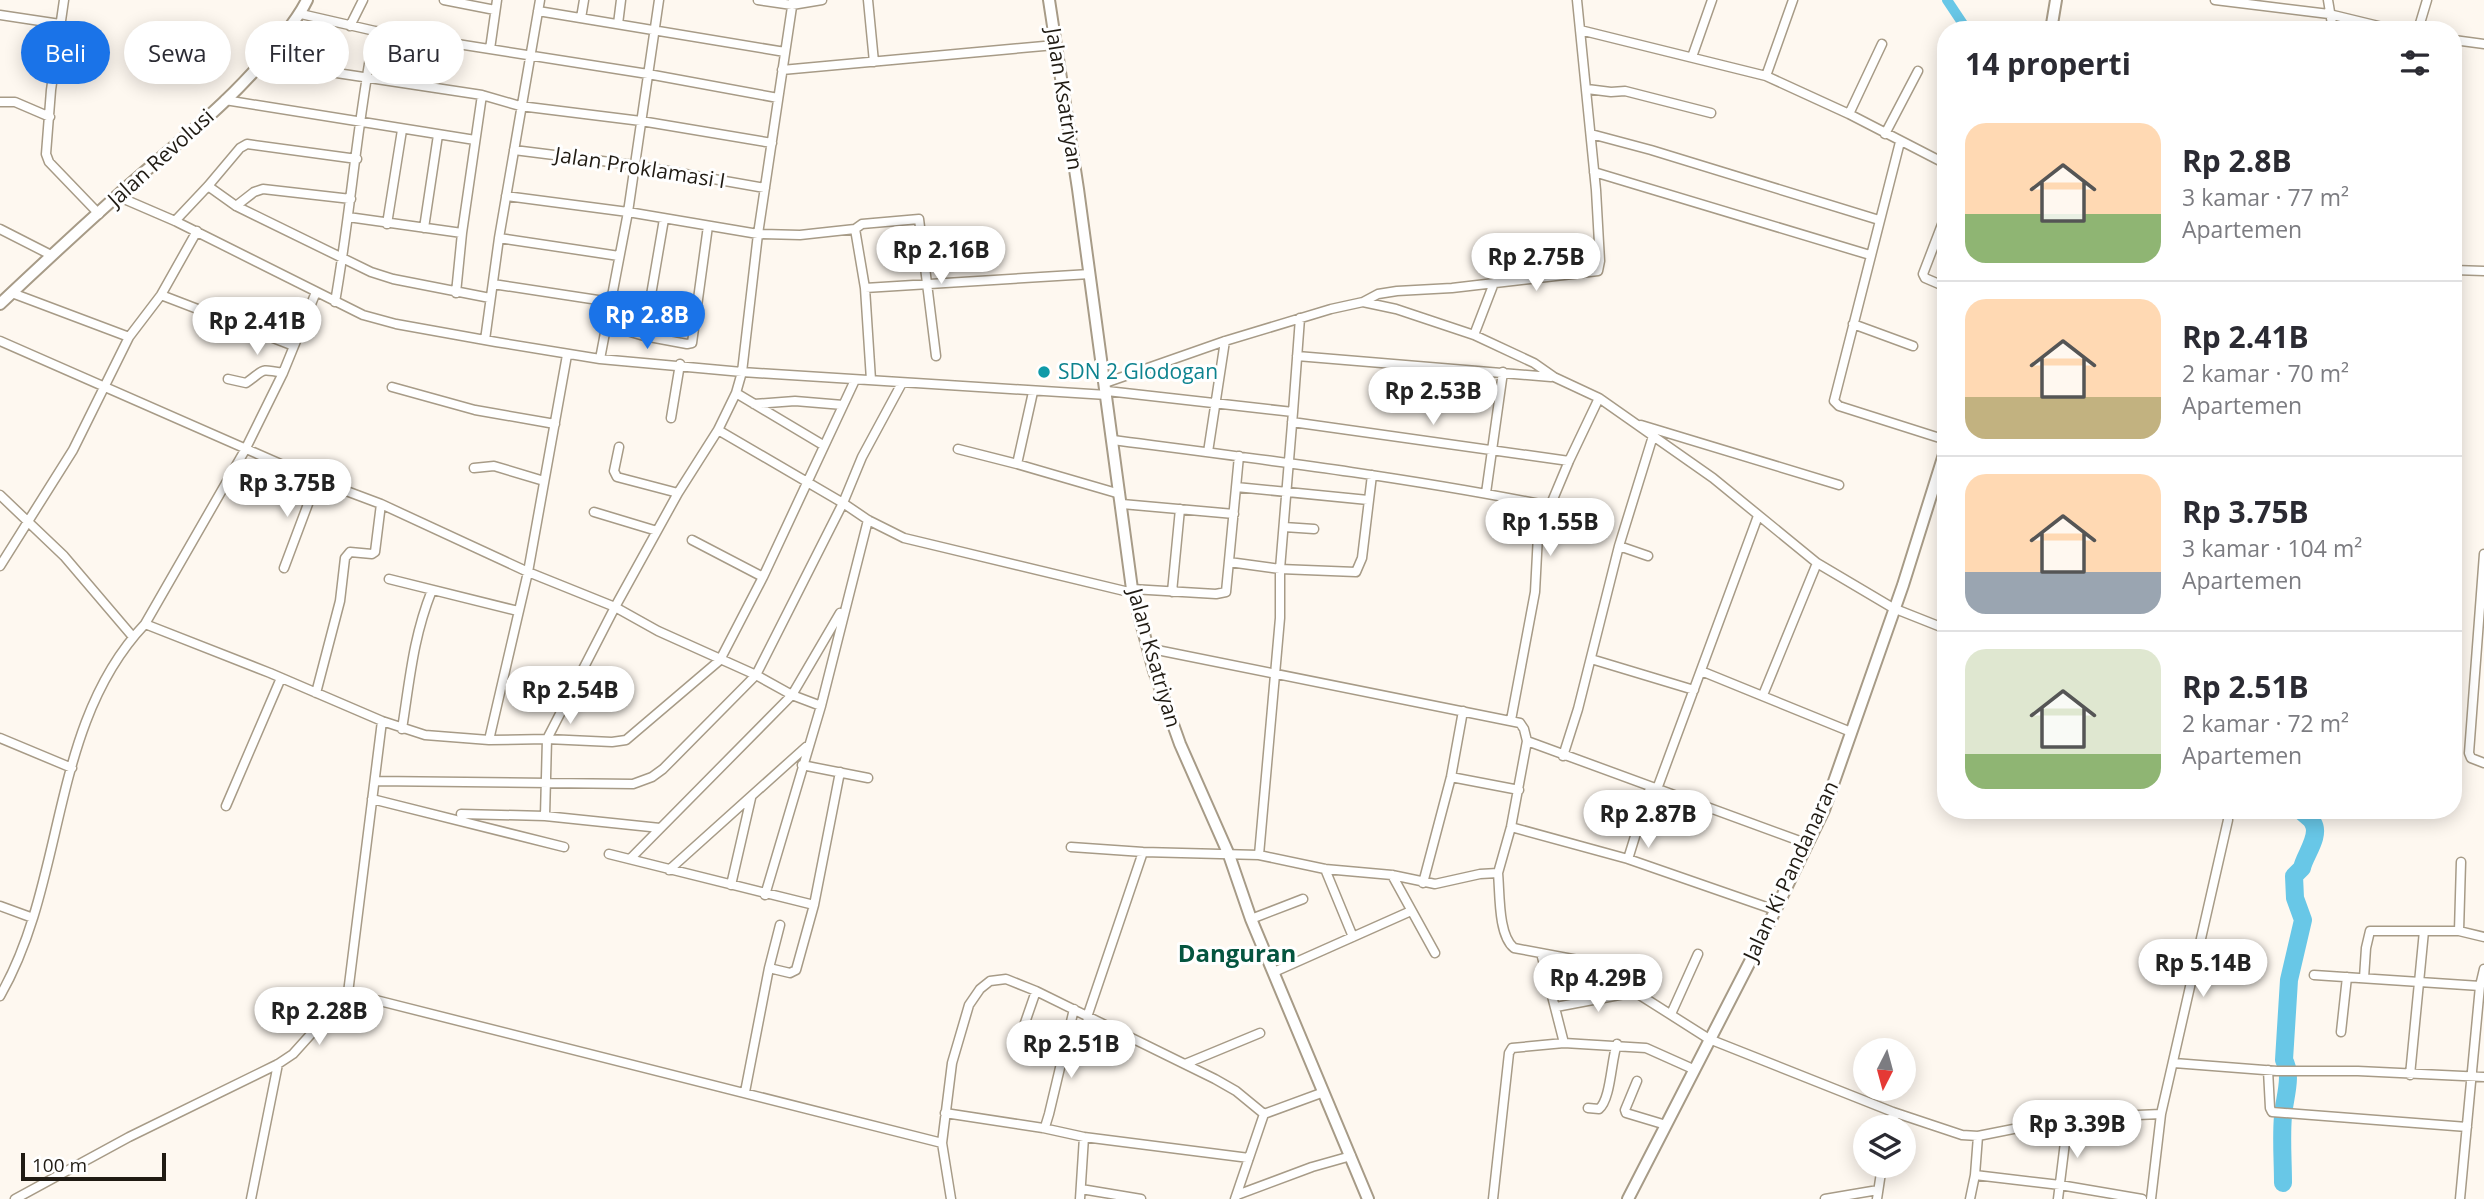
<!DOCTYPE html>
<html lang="id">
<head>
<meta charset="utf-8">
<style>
	body { margin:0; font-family:"Open Sans",sans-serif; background:#f2f2f3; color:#2b2b33; height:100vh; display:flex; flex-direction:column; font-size:26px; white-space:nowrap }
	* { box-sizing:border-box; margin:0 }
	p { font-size:23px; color:#7c7c81 }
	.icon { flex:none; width:38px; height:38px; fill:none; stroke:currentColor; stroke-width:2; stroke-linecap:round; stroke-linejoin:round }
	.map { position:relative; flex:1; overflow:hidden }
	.side { position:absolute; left:1937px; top:21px; width:525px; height:798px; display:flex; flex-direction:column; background:#fff; border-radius:28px; box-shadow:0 4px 18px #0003 }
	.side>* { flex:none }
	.guide { position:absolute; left:21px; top:21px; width:665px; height:63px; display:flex; gap:14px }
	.needle { width:46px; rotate:186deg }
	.buttons { position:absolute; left:1853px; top:1038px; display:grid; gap:14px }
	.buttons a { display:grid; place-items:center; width:63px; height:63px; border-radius:50%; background:#fff; box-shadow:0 4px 18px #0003; font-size:35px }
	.scale { position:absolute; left:21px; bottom:18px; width:145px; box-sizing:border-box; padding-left:7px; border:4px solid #201b13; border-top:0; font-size:19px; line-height:24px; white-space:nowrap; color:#201b13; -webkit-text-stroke:5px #fff; paint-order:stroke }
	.price { position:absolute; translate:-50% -60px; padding:0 16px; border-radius:24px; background:#fff; color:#222; font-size:23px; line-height:46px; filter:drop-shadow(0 2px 4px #0008) }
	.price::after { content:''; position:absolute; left:50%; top:42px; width:21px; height:16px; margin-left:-10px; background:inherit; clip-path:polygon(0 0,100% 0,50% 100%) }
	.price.on { background:#1a73e8; color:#fff }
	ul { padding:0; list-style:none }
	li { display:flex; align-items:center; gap:21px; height:175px; padding:0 28px }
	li+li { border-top:2px solid #e1e1e2 }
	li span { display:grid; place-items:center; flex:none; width:196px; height:140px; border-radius:21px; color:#555 }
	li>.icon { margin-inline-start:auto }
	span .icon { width:84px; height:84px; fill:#fffc; stroke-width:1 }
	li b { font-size:30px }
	h2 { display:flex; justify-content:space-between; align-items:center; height:84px; padding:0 28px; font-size:30px }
	.chip { padding:0 24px; border-radius:32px; background:#fff; box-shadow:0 4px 18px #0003; font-size:24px; line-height:63px }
	.chip.on { background:#1a73e8; color:#fff }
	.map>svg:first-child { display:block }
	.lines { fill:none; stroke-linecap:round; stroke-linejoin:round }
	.canal { stroke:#68c7e7; stroke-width:10 }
	.river { stroke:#68c7e7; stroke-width:18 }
	.street-casing { stroke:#a79b87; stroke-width:11 }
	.secondary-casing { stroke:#a79b87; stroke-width:14 }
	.street { stroke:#fff; stroke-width:8 }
	.secondary { stroke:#fff; stroke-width:10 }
	.culture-dot { fill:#0f9aa8; stroke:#fff; stroke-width:2.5 }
	.labels { text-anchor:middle; stroke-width:6; stroke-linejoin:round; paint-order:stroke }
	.street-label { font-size:21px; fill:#201b13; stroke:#fff }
	.culture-label { font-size:21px; fill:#0d838f; stroke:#fff; text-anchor:start }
	.quarter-label { font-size:24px; font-weight:bold; fill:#05553f; stroke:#fff }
</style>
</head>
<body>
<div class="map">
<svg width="2484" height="1199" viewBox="0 0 2484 1199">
	<rect width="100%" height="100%" fill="#fef8f0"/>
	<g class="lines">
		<!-- canal -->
		<path class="canal" d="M1947,0l20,30"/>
		<!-- river -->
		<path class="river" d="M2283,1183c0,-22 -2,-45 0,-67 1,-17 10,-40 1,-56l5,-80 14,-60 -8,-22 -1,-22 8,-8c2,-12 19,-32 11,-45 -2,-5 -9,-9 -13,-13"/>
		<defs>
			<path id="street" d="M64,0l-13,90 -5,64 3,8 50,52
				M444,0l51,10
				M758,0l34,5 30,-5
				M868,0l6,62
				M1793,0l-27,76 83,38 97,50
				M2215,0l114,14 66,16
				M2328,0l5,30
				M538,11l247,41
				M301,14l74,17 273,43 130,24
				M0,15l60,9
				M581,18l3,-18
				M618,24l3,-24
				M350,26l13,-26
				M1580,30l186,46
				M2418,30l9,-30
				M2454,40l30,4
				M490,49l7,-49
				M1692,57l20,-57
				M264,62l218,33 38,11 121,15 131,22
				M782,70l273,-25
				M1587,89l24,3 14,-1 86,22
				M225,100l250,40
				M0,102h15l35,15
				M1849,114l33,-70
				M1591,134l60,16 228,70
				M1885,134l33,-63
				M1900,142l-66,259 5,5 107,34
				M514,150l120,15 131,23
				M1594,172l276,83
				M208,186l28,20 135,66 22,7 97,19
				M117,196l58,25 188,94 33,9 100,18 104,17 142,13 365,23
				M506,196l122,16 130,22 42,1 55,-6
				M236,206l18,-14 9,-3 88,10
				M1946,214l-23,60 2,4 21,9
				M348,217l114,16
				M175,221l33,-35 32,-38 7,-4 110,15
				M387,224l15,-94
				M424,228l14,-93
				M0,229l51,26
				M499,238l120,18
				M2454,270l30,1
				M493,284l118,18
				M865,288l225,-14
				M12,293l117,44
				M456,293l6,-60 20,-138
				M161,295l133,51
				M335,302c16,-90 22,-182 40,-271
				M1363,302l15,-8 19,-3 55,-3 146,-17 2,-10 -4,-71 -19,-190
				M1853,324l60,22
				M607,325l37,11 43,8 5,-1 16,-117
				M1474,335l20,-52
				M644,336l20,-117
				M485,340l14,-102 41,-238
				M0,341l317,139 64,24 147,68 87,35 43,24 98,44 36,20 29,11
				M1297,356l254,21
				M600,359l28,-147 31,-212
				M228,379l18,4c19,-13 12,-15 37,-10
				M871,380l-6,-92 -10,-59 7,-5 57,-5 17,137
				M1105,383l120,-42 106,-32 32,-7 33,7 78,26 60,28 20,14 45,21 114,80 104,85 76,45 53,21
				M392,387l83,23 80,14
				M1107,391l186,21 -13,157v49l-21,237
				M736,393l87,52
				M754,404l41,-3 48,4
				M1293,412l7,-94
				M671,418l9,-54
				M1292,422l277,39
				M1641,425l198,60
				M718,430l125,73 25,17 36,18 229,55
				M1113,440c146,19 293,37 437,66
				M619,447l-5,24 3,6 61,16
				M958,449l59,15 103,30
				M1208,452l17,-111
				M1017,464l16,-72
				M474,468l20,-2 50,15
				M1236,487l132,13
				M1486,493l17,-121
				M0,495l64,61 69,81
				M1122,504l112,10
				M594,512l63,19
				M1284,527l30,2
				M692,540l71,37
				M1619,546l29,10
				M2484,554l-15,199 2,5 13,5
				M1229,562l51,7 76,3 6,-14 10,-83
				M0,566l73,-116 56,-113 32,-42 36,-64
				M284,568l33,-88
				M389,579l129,32
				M1132,589l84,5 10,-2 13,-136
				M1172,592l8,-83
				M145,624l100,-174 38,-77 33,-81
				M1147,648l373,75 4,6 3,12 -16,86 -13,46
				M1591,659l103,31
				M1701,671l150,61
				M316,693l24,-92 5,-43 5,-6 22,2 3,-2 6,-48
				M1763,695l54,-132
				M1511,720l24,-128 3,-57 31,-74 30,-63
				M402,729c8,-51 11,-91 30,-139
				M0,738l72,30
				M489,740l39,-168 39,-217
				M1527,741l281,103
				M1563,756l15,-47 41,-163 34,-110
				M802,765l66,13
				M1451,777l68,13
				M375,781l258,3 19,-7 11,-8 93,-94 87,-172 19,-46 40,-74
				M1657,789l101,-273
				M372,799l192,48
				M226,806l55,-128
				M461,814l84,2 115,12
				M545,816l2,-77 68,-132 63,-114 40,-63 18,-37 6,-21 16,-138 35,-234
				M1511,827l117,32 147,51
				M1071,847l72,5 116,3 66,14 67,6 43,9 45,-10 18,-1c2,21 0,62 16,75l80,15 17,10 24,19 74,47 184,73 69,23 16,1 90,-18 93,-4
				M609,854l205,51
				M630,859l162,-164 48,-82
				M1628,859l22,-71
				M1325,869l28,68
				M669,870l137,-123
				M1392,875l43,78
				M1423,883l28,-106 12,-66
				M731,885l20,-87
				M765,895l56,-189 47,-186
				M0,906l33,12
				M1251,919l52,-20
				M2459,931l2,-69
				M1541,953l23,90 82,5 47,21
				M769,968l21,5 6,-3 18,-65 26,-133
				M1274,972l137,-61
				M2314,975l166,11
				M2364,978l2,-30 4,-17h89l25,6
				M348,993l594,150
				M0,996c67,-116 49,-271 145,-372l125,49 112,48 43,14 64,5 58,-1 65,3 14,-2 94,-80 43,-83 92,-197
				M1556,1007l79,-15
				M1671,1014l27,-60
				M1087,1017l56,-165
				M2341,1032l6,-55
				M1019,1040l17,-49
				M2174,1063l103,8h81l126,6
				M1185,1064l75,-31
				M2268,1070l2,38 2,4 195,15
				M2410,1075l14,-144
				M1637,1081l-12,29 1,3 40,12
				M745,1092l24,-124 11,-43
				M1588,1108l11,1c12,-10 12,-49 18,-65
				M945,1113l98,15 41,9 165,21
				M1264,1114l60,-22
				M1890,1127l3,-15
				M1043,1128l2,-1 4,-13 25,-105
				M1975,1175l85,10 82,14
				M1081,1189l60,10
				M1237,1195l75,-28 39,-11
				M15,1199l114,-62 149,-73 15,-10 55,-61 34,-272
				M251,1199l27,-135
				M951,1199l-9,-56 10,-80 17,-58 11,-16 10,-8 16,-2 30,12 179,88 21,12 28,23 -29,85
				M1080,1199l4,-62
				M1493,1199l16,-146 3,-5 52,-5
				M1825,1199l53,-9
				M1877,1199l5,-33
				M1970,1199l5,-24 3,-39
				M2058,1199l10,-81
				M2151,1199l10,-85 67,-294 -1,-10
				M2460,1199l20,-213 4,-17"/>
			<path id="secondary" d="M1049,0l29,189 54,400 22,82 26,73 49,111 22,64 117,280
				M2051,30l5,-30
				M0,304c39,-37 78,-73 118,-109 56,-50 117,-95 162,-155 10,-13 20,-25 27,-40
				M1628,1199l129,-251 67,-138 79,-225 43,-137"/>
		</defs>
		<!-- street casing -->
		<use href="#street" class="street-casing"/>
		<!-- secondary casing -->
		<use href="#secondary" class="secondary-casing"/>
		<!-- street -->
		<use href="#street" class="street"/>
		<!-- secondary -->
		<use href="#secondary" class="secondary"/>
	</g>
	<!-- markers -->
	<circle class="culture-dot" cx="1044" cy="372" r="7"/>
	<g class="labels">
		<!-- street labels -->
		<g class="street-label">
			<text transform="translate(1064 99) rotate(81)" y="7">Jalan Ksatriyan</text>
			<text transform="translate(161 158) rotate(-42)" y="7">Jalan Revolusi</text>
			<text transform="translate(640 168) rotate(9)" y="7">Jalan Proklamasi I</text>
			<text transform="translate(1154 658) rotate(74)" y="7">Jalan Ksatriyan</text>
			<text transform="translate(1791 871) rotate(-65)" y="7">Jalan Ki Pandanaran</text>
		</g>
		<!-- culture labels -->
		<g class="culture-label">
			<text x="1058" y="379">SDN 2 Glodogan</text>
		</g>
		<!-- quarter labels -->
		<g class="quarter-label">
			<text x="1237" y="962">Danguran</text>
		</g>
	</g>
</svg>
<div class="buttons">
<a><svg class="needle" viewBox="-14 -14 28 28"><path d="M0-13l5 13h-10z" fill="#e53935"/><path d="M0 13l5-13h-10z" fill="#7c7c81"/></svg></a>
<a><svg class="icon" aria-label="layers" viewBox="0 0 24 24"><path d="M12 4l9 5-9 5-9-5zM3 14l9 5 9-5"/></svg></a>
</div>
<div class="scale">100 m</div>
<b class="price" style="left:941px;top:286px">Rp 2.16B</b>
<b class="price" style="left:1536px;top:293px">Rp 2.75B</b>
<b class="price on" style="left:647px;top:351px">Rp 2.8B</b>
<b class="price" style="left:257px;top:357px">Rp 2.41B</b>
<b class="price" style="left:1433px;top:427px">Rp 2.53B</b>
<b class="price" style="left:287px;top:519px">Rp 3.75B</b>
<b class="price" style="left:1550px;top:558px">Rp 1.55B</b>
<b class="price" style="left:570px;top:726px">Rp 2.54B</b>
<b class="price" style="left:1648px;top:850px">Rp 2.87B</b>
<b class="price" style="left:2203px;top:999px">Rp 5.14B</b>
<b class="price" style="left:1598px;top:1014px">Rp 4.29B</b>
<b class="price" style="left:319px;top:1047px">Rp 2.28B</b>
<b class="price" style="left:1071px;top:1080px">Rp 2.51B</b>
<b class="price" style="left:2077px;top:1160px">Rp 3.39B</b>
<div class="guide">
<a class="chip on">Beli</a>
<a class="chip">Sewa</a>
<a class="chip">Filter</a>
<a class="chip">Baru</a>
</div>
<section class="side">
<h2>14 properti<svg class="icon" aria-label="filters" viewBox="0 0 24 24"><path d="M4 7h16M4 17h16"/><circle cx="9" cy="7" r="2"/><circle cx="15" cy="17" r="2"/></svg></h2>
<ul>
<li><span style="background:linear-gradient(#ffd9b3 65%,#8fb573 0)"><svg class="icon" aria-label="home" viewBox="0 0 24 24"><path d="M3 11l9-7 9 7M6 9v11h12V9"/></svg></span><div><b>Rp 2.8B</b><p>3 kamar · 77 m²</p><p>Apartemen</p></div></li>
<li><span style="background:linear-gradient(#ffd9b3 70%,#c2b280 0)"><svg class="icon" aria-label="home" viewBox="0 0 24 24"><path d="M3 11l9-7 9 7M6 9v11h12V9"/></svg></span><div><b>Rp 2.41B</b><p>2 kamar · 70 m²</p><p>Apartemen</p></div></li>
<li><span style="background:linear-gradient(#ffd9b3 70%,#9aa5b1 0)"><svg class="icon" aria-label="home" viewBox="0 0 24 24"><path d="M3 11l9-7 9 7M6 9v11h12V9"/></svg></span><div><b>Rp 3.75B</b><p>3 kamar · 104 m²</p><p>Apartemen</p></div></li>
<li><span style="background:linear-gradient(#dfe7d0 75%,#8fb573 0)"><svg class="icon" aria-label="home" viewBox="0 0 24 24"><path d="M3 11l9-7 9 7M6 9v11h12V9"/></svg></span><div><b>Rp 2.51B</b><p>2 kamar · 72 m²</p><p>Apartemen</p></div></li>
</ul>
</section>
</div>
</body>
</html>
